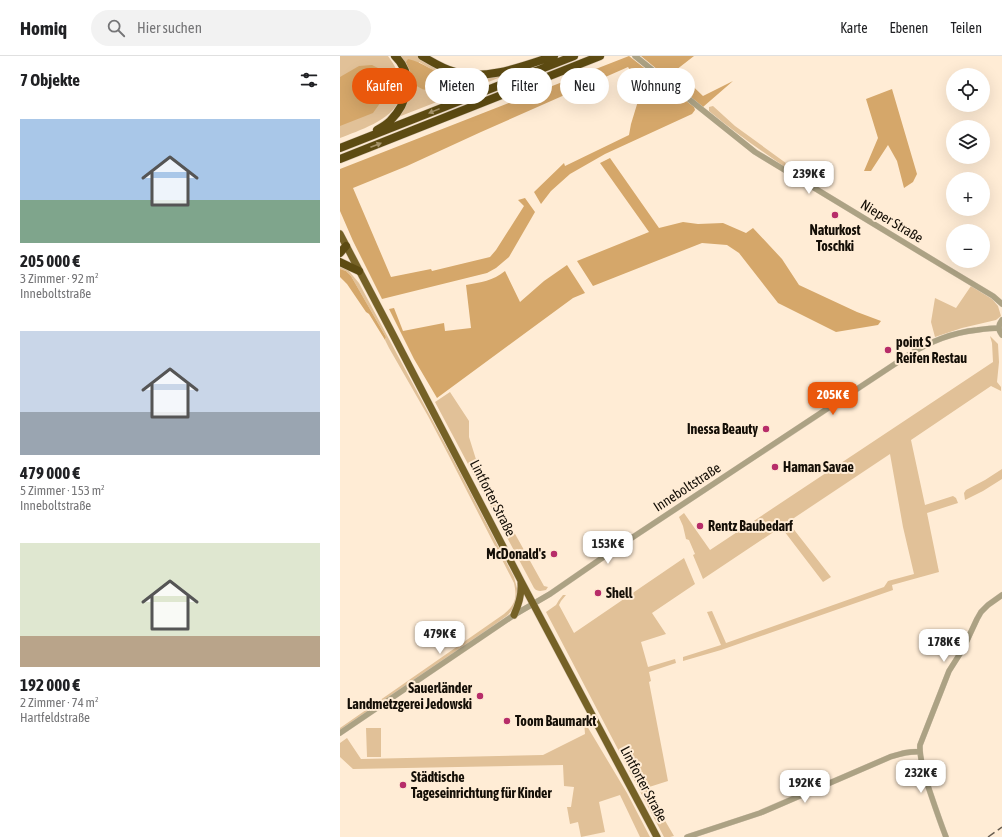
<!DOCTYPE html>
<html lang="de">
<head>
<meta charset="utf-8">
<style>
	body { margin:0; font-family:"Asap Condensed",sans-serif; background:#f2f2f2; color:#202124; height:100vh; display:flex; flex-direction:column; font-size:15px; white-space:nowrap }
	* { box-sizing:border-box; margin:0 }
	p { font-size:13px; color:#757577 }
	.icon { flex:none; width:22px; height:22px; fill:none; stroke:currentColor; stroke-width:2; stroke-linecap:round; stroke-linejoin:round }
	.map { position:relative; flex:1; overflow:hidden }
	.drawer { display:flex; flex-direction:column; background:#fff; width:340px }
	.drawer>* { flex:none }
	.banner { position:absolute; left:12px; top:12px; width:380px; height:36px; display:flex; gap:8px }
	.tools { position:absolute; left:606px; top:12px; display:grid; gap:8px }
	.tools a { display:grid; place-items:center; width:44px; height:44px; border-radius:50%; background:#fff; box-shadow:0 4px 16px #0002; font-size:20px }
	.price { position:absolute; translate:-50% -34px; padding:0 9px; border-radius:8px; background:#fff; color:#222; font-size:13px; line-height:26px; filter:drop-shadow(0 1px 2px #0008) }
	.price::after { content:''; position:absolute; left:50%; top:24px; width:12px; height:9px; margin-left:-6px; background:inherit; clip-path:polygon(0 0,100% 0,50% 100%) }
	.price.active { background:#ea580c; color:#fff }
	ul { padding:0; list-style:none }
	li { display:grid; align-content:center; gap:8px; height:212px; padding:0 20px }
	li span { display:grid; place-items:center; height:124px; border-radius:0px; color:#555 }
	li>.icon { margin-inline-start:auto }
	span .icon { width:72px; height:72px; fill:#fffc; stroke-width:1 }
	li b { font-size:17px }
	h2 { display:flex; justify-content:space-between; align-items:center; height:48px; padding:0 20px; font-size:17px }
	.pill { padding:0 14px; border-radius:18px; background:#fff; box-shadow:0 4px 16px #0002; font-size:14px; line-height:36px }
	.pill.active { background:#ea580c; color:#fff }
	header { display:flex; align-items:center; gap:24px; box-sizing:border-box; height:56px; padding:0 20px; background:#fff; border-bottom:1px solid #e0e0e0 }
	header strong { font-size:19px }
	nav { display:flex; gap:22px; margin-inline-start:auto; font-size:14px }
	.search { width:280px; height:36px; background:#f2f2f2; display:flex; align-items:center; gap:10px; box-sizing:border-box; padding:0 14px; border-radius:22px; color:#757577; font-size:15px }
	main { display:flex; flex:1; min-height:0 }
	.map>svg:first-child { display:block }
	.green { fill:#e1c198; fill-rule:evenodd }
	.forest { fill:#d5a76a }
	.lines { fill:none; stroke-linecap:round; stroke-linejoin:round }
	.minor-casing { stroke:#d9c8b4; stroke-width:6 }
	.major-casing { stroke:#d9c8b4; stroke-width:8 }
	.highway-casing { stroke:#d9c8b4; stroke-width:9 }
	.minor { stroke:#aca284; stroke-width:5.5 }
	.major { stroke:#756126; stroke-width:7 }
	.highway { stroke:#5d4b12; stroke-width:8 }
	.rail { stroke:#695e51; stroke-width:1.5; stroke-dasharray:8 4; stroke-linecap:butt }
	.oneway { fill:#a6936a }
	.poi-dot { fill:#b72d69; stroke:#ffecd5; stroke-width:1.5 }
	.labels { text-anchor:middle; stroke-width:4; stroke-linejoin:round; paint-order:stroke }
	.street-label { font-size:14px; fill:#140e06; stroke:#ffecd5 }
	.poi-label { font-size:14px; font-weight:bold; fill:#140e06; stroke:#ffecd5; text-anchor:start }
</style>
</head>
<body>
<header>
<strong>Homiq</strong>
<div class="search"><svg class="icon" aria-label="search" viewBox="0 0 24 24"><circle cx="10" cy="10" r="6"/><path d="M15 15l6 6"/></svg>Hier suchen</div>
<nav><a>Karte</a><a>Ebenen</a><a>Teilen</a></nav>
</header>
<main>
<section class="drawer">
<h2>7 Objekte<svg class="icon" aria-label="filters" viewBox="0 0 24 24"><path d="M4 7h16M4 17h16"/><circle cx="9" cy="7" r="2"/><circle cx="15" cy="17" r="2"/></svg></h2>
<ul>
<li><span style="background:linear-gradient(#a9c7e8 65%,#7fa58c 0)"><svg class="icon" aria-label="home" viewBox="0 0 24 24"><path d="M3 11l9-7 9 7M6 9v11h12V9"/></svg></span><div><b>205 000 €</b><p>3 Zimmer · 92 m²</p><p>Inneboltstraße</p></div></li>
<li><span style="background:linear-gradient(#c9d6e8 65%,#9aa5b1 0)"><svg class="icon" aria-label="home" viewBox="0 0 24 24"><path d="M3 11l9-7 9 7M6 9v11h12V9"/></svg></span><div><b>479 000 €</b><p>5 Zimmer · 153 m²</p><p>Inneboltstraße</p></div></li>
<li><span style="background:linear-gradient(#dfe7d0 75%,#b9a48a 0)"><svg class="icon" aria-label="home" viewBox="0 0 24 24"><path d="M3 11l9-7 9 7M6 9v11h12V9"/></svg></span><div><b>192 000 €</b><p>2 Zimmer · 74 m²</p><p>Hartfeldstraße</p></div></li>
</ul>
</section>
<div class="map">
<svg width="662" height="781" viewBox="0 0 662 781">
	<rect width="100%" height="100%" fill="#ffecd5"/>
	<!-- green -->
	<path class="green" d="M0,0h48c8,11 13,20 12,34 0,3 0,7 -1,10 -7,20 -41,31 -59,38z
		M58,0h20l19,11 64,8v2l-108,42 15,-25zM79,6c15,9 29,17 47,17l-54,3z
		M373,50l22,20 55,40 -1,4c-27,-19 -54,-37 -80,-59v-4z
		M0,211l8,3 11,13 92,172 63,122 4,15 -3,14 -7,9 -38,28 -130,87v-2l164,-114c12,-10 13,-17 10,-31l-65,-127 -21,-40 -39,-68 -4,-8 1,-3 -35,-61 -5,-5 -6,-2z
		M631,230l21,13 6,7 3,10 -5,4 -34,8 -27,9 -4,-15 4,-24 21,10z
		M650,280l8,8 1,18 -2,20 4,5v4l-10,-5 -80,54 14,65 28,-9 3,2 2,5 -31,10 12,59 -47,13 1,5 -172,60 -38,11v-4l38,-12 -14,-33 5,-1 14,32 158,-56 4,-6 26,-7 -11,-47 -13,-73 -102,68 43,55 -8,5 -42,-55 -78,52 -10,-24 2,-1 -6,-14 -3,-1 -3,-13 -4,-9 5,-4 26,37 283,-188 -1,-19z
		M110,336l19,29v16l10,32 65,117 4,1 -2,3c-4,1 -9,2 -12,-2l-99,-186z
		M662,413v10l-19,12 -18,9 -1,-7 2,-3 19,-10z
		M344,502l11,26 -43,29 14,21 -25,8 7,25 27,-8 1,4 -27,9 2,9 -2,1 19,99 -22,7 28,48 -4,1h-6l-118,-225 10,-7 3,-5 4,-5h3l-5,6 -2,4 15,28z
		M244,665l43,72 23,44h-10l-20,-42 -21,7 6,30 -24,5 -3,-15 -8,2 -3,-17h4l3,-20 -10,-1 -1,-21 -210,4 -13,-12v-14l7,-5 14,21 182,-4 42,-21z
		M26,672h15v29h-14z"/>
	<!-- forest -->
	<path class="forest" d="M289,0l65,51 1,3 -3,4 -87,40 -35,20 -19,17 -10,13 -7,-12 30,-29 1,3 64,-31 2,-11 11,-36 -14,-21 -147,65 -74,34 -54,22 38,89 40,-8 1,2 58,-14 6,-7 28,-44 -6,-6 7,-2 10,14 -26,45 -13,11 -9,5 -105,26 -29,-58 -13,-30v-42z
		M301,0h53l-18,14 27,26 30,-15 -30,26z
		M68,3c15,3 27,14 41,18 6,2 14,1 19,4v2c-12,8 -45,14 -55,-1 -4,-5 -5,-14 -7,-20z
		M32,9l10,5 5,12 -4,17 -10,14 -33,13v-49l19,-11z
		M552,33l25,85 -4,8 -9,6 -7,-27 -9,-16 -17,26h-7l14,-33 -12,-39z
		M270,102l49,70 24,-6 15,2 25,-1 23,10 7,-5 29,31 17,26 58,27 24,9 -3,4 -42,7 -58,-29 -39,-50 -12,-8 -25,-2 -109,43 -16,-25 72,-29 -49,-69z
		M227,209l18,28 -12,5 -136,100 -23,-39 -25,-50 5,-1 9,23 41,-8 1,8 26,-3 -5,-43c15,-3 27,-4 39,-14l15,31 24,-21z
		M0,213l6,2 5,5 35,61 -1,3 -16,-26 -3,-2 -19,-28 -7,-7z"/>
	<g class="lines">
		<defs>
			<path id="minor" d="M295,0l120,96 193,117 45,27 9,8
				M662,264c-4,5 -4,10 0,15
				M0,677l174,-118 36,-21 68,-47 292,-193c22,-13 41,-21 67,-24 7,-1 14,-2 22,-2
				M347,781l73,-24 130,-56c10,-3 19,-6 30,-5
				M606,781c-7,-18 -13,-36 -19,-54 -3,-13 -8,-25 -7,-38l29,-74 14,-22 14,-30 4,-7 7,-7 14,-10"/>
			<path id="major" d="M0,178l49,93 132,254 136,256
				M174,559c5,-11 8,-20 7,-32"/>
			<path id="highway" d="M82,0c10,6 21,13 33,16 32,9 68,-6 99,-16
				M37,74c5,-3 10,-6 13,-9 18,-18 25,-46 5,-65
				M0,92l234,-92
				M0,103l260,-103
				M0,197l6,-7
				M0,206l19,9"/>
		</defs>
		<!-- minor casing -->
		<use href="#minor" class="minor-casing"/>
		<!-- major casing -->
		<use href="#major" class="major-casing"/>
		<!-- highway casing -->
		<use href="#highway" class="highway-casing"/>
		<!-- minor -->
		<use href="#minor" class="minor"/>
		<!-- major -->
		<use href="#major" class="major"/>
		<!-- highway -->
		<use href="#highway" class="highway"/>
		<!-- rail -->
		<path class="rail" d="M648,781l14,-10"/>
	</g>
	<!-- one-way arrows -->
	<defs><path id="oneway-solid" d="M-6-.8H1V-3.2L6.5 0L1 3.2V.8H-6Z"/></defs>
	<g class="oneway">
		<use href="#oneway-solid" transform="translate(94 55) rotate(158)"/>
		<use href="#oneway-solid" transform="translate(36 89) rotate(-21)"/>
	</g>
	<!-- markers -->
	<g class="poi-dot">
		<circle cx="495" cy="159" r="4"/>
		<circle cx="548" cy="294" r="4"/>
		<circle cx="426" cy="373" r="4"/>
		<circle cx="435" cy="411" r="4"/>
		<circle cx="360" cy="470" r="4"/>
		<circle cx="214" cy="498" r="4"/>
		<circle cx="258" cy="537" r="4"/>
		<circle cx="140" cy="640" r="4"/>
		<circle cx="167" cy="665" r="4"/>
		<circle cx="63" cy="729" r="4"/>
	</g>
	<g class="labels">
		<!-- street labels -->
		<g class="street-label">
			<text transform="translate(552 165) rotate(31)" y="5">Nieper Straße</text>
			<text transform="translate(347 431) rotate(-33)" y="5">Inneboltstraße</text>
			<text transform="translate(153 442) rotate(63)" y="5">Lintforter Straße</text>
			<text transform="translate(304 728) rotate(62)" y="5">Lintforter Straße</text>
		</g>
		<!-- poi labels -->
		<g class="poi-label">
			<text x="495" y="179" text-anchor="middle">Naturkost<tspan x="495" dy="16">Toschki</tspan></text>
			<text x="556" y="291">point S<tspan x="556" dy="16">Reifen Restau</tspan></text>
			<text x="418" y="378" text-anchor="end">Inessa Beauty</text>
			<text x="443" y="416">Haman Savae</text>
			<text x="368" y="475">Rentz Baubedarf</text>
			<text x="206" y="503" text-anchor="end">McDonald's</text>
			<text x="266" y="542">Shell</text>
			<text x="132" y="637" text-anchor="end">Sauerländer<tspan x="132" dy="16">Landmetzgerei Jedowski</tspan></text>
			<text x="175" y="670">Toom Baumarkt</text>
			<text x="71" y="726">Städtische<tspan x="71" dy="16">Tageseinrichtung für Kinder</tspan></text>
		</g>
	</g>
</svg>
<div class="tools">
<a><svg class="icon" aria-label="locate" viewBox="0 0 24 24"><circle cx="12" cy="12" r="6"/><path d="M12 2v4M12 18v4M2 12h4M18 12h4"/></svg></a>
<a><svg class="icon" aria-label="layers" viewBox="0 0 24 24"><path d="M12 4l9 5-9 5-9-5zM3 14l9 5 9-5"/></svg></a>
<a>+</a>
<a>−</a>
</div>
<b class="price" style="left:469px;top:139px">239K €</b>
<b class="price active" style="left:493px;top:360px">205K €</b>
<b class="price" style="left:268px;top:509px">153K €</b>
<b class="price" style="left:100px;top:599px">479K €</b>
<b class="price" style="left:604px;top:607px">178K €</b>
<b class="price" style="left:581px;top:738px">232K €</b>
<b class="price" style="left:465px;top:748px">192K €</b>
<div class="banner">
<a class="pill active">Kaufen</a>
<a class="pill">Mieten</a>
<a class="pill">Filter</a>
<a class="pill">Neu</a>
<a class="pill">Wohnung</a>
</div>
</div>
</main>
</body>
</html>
